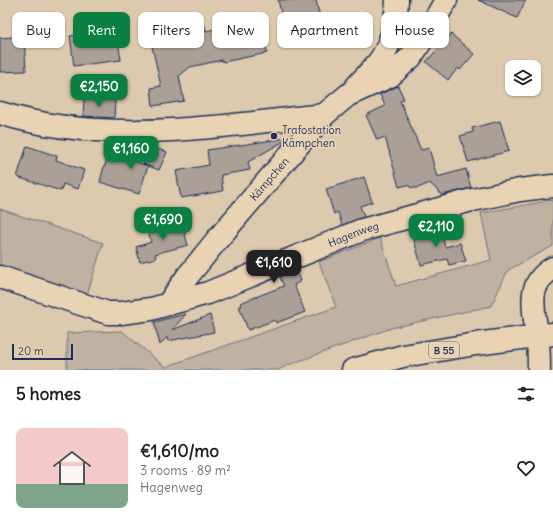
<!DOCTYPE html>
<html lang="en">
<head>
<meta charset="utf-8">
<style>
	body { margin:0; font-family:Delius,sans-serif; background:#f6f6f6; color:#202124; height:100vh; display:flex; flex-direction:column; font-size:15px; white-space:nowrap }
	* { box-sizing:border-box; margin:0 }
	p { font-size:13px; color:#757577 }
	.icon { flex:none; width:22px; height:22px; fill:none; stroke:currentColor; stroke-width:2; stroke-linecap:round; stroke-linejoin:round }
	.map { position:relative; height:370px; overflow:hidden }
	.drawer { display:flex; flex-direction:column; background:#fff; flex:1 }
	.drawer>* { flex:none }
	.hud { position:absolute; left:12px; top:12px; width:529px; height:36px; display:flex; gap:8px }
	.tools { position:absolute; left:505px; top:60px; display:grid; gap:8px }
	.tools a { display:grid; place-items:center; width:36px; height:36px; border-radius:8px; background:#fff; box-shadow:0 1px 3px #0004; font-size:20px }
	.scale { position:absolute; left:12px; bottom:10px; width:61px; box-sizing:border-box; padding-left:4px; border:2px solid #1b2f5e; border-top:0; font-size:11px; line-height:14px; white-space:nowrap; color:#1b2f5e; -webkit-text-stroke:3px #e9d3b2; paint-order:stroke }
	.price { position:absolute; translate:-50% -34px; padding:0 9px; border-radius:8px; background:#0b8043; color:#fff; font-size:13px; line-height:26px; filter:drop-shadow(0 1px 2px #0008) }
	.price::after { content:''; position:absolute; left:50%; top:24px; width:12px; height:9px; margin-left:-6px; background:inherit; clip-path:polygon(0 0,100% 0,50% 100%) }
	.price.on { background:#222; color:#fff }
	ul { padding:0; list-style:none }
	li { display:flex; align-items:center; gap:12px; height:100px; padding:0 16px }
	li+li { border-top:1px solid #e0e0e0 }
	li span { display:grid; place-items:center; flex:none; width:112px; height:80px; border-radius:8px; color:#555 }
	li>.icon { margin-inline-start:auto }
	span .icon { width:48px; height:48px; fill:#fffc; stroke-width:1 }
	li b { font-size:17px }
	h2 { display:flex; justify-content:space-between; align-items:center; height:48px; padding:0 16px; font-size:17px }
	.tag { padding:0 14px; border-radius:8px; background:#fff; box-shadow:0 1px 3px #0004; font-size:14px; line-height:36px }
	.tag.on { background:#0b8043; color:#fff }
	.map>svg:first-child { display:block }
	.green { fill:#c0b2a2; stroke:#6e7080 }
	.building { fill:#aaa098; stroke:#1b2f5e }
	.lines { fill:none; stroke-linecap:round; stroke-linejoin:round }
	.minor-casing { stroke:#1b2f5e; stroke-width:25 }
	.major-casing { stroke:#1b2f5e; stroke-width:25 }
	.minor { stroke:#e9d3b2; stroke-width:22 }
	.major { stroke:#e9d3b2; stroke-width:22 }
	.poi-dot { fill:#1b2f5e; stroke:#e9d3b2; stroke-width:1.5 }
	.labels { text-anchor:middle; stroke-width:3.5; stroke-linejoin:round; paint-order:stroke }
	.shield { fill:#e9d3b2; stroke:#596077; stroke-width:1 }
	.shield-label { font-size:10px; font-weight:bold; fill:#1b2f5e }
	.poi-label { font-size:11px; fill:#1b2f5e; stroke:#e9d3b2; text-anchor:start }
	.street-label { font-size:11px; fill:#1b2f5e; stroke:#e9d3b2 }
</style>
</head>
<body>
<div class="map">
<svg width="553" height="370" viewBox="0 0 553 370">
	<rect width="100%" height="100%" fill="#ddc9ad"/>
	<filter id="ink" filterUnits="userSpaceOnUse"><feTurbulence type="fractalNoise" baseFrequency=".025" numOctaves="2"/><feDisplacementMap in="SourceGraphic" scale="8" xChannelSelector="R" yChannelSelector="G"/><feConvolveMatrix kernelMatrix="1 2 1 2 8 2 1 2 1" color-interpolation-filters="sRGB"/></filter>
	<g filter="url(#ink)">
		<!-- green -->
		<path class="green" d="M553,200v46l-45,24 -17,36 -100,22 -103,37 -10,5h-211v-37l55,-2 43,36 171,-60 -17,-45 61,-24 16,48 95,-26 -10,-47z
			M0,209l103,34 -16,52 -87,-28z"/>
		<!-- building -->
		<path class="building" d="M278,0h38l4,17 -36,8z
			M478,0h48l-9,18z
			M260,19l7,34 -44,9 -1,-2 -32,7 -11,9 5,25 -31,5 -2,-18 10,-2 -9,-40h4l-2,-9 51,-11 1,5z
			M116,29l5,31 -47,6 -4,-30z
			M451,34l23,20 -14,16 -2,-2 -10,12 -22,-18z
			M24,36l2,35 -26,1v-34z
			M398,86l6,13 -4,2 21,49 8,-2 8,29 29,-8 5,19 -29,7 -12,-12 -12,5h-6l-5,-3 -8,2 -14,-50 -8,3 -11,-25 19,-9 -5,-12z
			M84,99l31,1 -1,18 -31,-2z
			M500,121l9,30 -41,11 -8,-26 13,-4 -1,-4z
			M287,138l-1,2 -38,22 2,8 -29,5 2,16 -42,7 -5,-27 33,-6 -2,-15z
			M27,146l30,10 -1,4 28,10 -6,19 -15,-5 -2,7 -44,-14z
			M148,146l19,6 -8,18 -11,-4 -9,28 -39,-12 4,-16h1l3,-13 40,13 -5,-2z
			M364,177l8,25 -12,4 4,11 -22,8 -4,-13 -4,2 -8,-25z
			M181,221l7,24 -33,9 1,4 -16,4 -4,-15 15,-5 -3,-11z
			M439,226l6,21 15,-4 6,18 -17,4 -2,-6 -26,6 -9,-32z
			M297,270l4,11 -7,4 11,27 -29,11 -1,-3 -27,10 -9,-24h3l-2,-3 44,-17 -4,-9z
			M186,314l-14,16 38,-15 4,17 -46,9 -1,-4 -7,8 -6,-23z"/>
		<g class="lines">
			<defs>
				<g id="minor">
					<path d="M356,87c7,-8 14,-15 21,-23 15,-18 19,-41 20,-64"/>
					<path d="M0,113c105,33 217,13 324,2"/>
					<path id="s1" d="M0,277l108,36h13l30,-4 57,-16 154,-63 106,-29 52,-11 33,-4"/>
					<path id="s2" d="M168,304l19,-27 29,-36 108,-126 24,-20 42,-19 21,-19 22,-34 13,-23"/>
					<path d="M539,370c0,-11 0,-23 -2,-35 -3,-27 -12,-50 16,-67"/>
				</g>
				<path id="major" d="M353,370l50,-14 73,-12 77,-10"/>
			</defs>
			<!-- minor casing -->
			<use href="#minor" class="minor-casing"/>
			<!-- major casing -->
			<use href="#major" class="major-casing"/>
			<!-- minor -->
			<use href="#minor" class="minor"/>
			<!-- major -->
			<use href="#major" class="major"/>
		</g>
	</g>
	<!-- markers -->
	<circle class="poi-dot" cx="274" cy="136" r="4"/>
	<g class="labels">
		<!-- shield labels -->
		<rect class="shield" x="429" y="342" width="30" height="16" rx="3"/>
		<g class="shield-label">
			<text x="444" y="354">B 55</text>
		</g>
		<!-- poi labels -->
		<g class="poi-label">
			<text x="282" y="134">Trafostation<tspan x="282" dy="13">Kämpchen</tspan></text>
		</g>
		<!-- street labels -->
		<g class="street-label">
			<text dy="4" stroke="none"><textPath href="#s2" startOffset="161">Kämpchen</textPath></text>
			<text dy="4" stroke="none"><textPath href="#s1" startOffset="373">Hagenweg</textPath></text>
		</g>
	</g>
</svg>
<div class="tools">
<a><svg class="icon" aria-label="layers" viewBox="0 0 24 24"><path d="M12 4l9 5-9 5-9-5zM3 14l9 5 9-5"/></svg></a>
</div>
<div class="scale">20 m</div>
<b class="price" style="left:99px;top:108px">€2,150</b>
<b class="price" style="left:131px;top:170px">€1,160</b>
<b class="price" style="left:163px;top:241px">€1,690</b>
<b class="price" style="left:436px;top:248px">€2,110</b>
<b class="price on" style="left:274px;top:284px">€1,610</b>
<div class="hud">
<a class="tag">Buy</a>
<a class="tag on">Rent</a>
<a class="tag">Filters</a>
<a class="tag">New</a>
<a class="tag">Apartment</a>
<a class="tag">House</a>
</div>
</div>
<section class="drawer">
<h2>5 homes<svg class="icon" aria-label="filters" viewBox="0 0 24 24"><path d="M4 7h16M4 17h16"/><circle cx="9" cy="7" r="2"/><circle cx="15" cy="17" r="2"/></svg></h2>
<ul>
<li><span style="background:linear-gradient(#f6c9c9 70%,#7fa58c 0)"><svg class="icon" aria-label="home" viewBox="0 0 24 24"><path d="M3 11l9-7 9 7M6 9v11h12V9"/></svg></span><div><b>€1,610/mo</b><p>3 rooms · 89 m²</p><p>Hagenweg</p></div><svg class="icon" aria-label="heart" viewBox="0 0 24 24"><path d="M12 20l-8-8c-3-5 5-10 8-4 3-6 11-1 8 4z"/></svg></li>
</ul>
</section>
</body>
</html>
